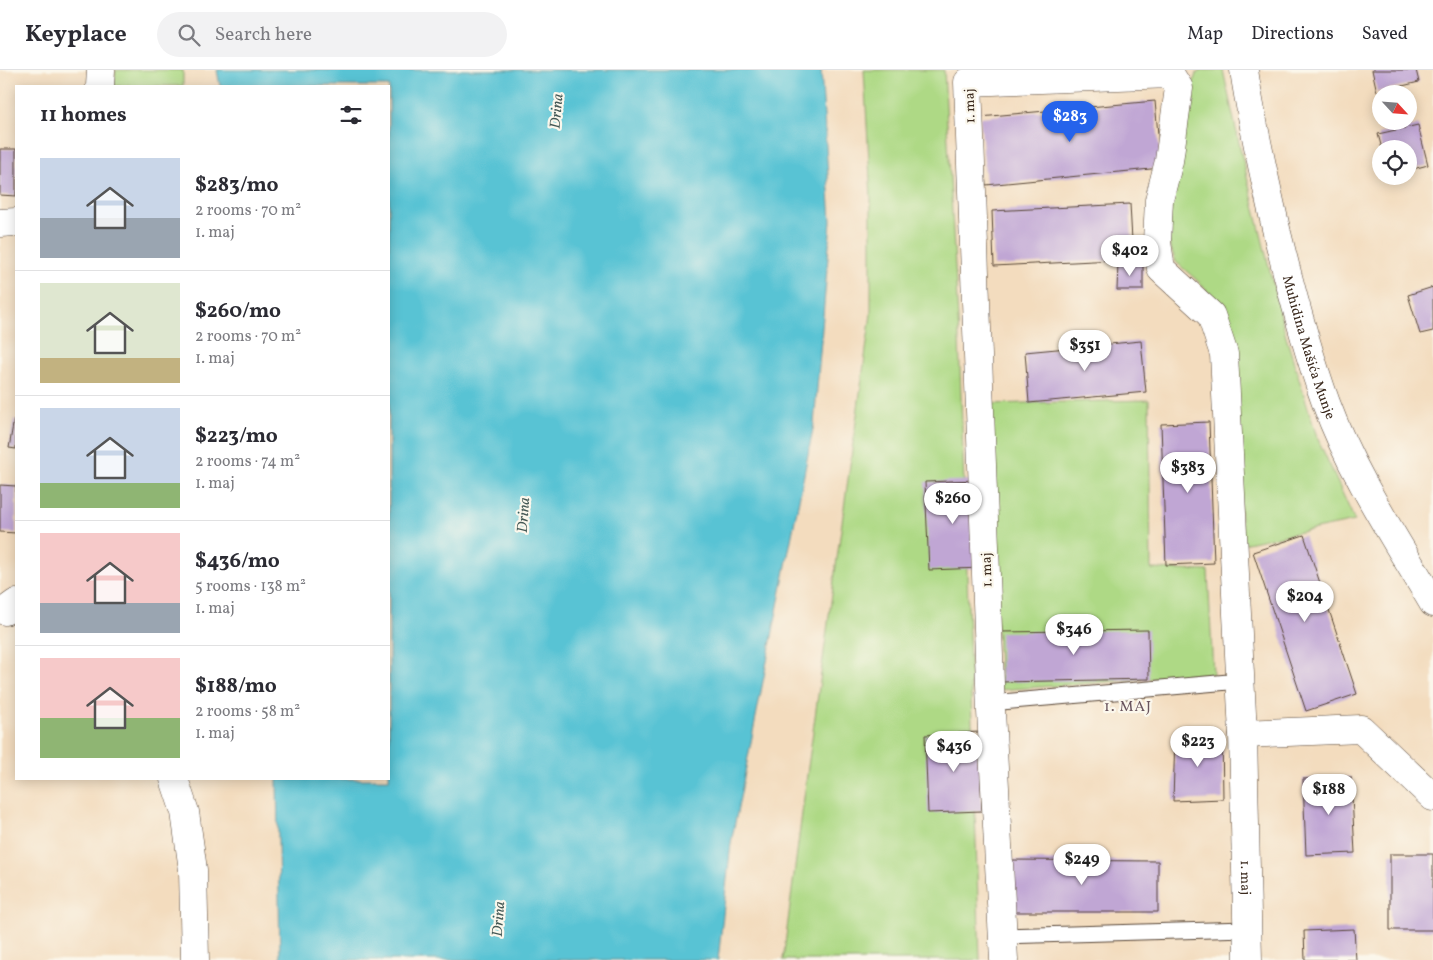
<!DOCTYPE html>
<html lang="en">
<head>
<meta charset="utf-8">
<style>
	body { margin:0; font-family:Vollkorn,serif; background:#f2f2f3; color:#2b2b33; height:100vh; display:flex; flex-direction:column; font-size:19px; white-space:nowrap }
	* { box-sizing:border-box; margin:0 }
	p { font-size:16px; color:#7c7c81 }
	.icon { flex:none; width:28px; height:28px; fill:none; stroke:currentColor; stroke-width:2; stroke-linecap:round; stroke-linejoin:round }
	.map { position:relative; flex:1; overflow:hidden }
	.drawer { position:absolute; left:15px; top:15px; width:375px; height:695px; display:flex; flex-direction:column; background:#fff; border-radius:0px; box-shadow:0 2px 12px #0003 }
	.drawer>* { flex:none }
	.needle { width:32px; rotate:116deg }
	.buttons { position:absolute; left:1372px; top:15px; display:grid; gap:10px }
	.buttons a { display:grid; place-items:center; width:45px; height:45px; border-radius:50%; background:#fff; box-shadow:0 2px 12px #0003; font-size:25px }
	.price { position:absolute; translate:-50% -42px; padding:0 11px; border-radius:18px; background:#fff; color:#222; font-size:16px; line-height:32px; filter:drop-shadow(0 1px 2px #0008) }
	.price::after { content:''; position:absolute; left:50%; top:30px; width:15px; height:11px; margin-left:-8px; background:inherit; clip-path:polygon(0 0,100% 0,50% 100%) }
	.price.current { background:#2563eb; color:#fff }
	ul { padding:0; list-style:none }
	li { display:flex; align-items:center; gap:15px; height:125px; padding:0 25px }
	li+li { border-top:1px solid #e1e1e2 }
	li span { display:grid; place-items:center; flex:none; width:140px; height:100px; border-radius:0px; color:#555 }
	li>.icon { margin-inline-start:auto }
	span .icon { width:60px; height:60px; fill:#fffc; stroke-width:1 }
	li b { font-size:21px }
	h2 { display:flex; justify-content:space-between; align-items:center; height:60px; padding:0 25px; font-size:21px }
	header { display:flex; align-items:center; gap:30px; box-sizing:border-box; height:70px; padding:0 25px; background:#fff; border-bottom:1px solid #e1e1e2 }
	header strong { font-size:24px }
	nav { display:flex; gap:28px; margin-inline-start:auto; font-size:18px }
	.search { width:350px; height:45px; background:#f2f2f3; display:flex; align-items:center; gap:12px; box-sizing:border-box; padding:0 18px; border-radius:28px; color:#7c7c81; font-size:19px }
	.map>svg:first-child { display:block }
	.green { fill:#aed985; stroke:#748252 }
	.water { fill:#59c3d4; stroke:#4a7679 }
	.building { fill:#c0a6d4 }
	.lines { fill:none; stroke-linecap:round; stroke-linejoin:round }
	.lane-casing { stroke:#574536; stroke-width:17 }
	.street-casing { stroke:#574536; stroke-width:29 }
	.primary-casing { stroke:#574536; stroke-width:29 }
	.lane { stroke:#fff; stroke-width:15 }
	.street { stroke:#fff; stroke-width:28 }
	.primary { stroke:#fff; stroke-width:28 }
	.labels { text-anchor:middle; stroke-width:4.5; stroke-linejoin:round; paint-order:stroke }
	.street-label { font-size:14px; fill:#3b2a1e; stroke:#fbf7ec }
	.water-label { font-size:15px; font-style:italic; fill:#445855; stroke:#fbf7ec }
	.neighbourhood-label { font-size:15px; letter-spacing:1px; fill:#6a555e; stroke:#fbf7ec }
</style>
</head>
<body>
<header>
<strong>Keyplace</strong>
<div class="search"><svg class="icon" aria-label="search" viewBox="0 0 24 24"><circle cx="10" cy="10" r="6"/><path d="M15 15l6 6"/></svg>Search here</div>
<nav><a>Map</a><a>Directions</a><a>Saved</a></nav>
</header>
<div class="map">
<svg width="1433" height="890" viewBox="0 0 1433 890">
	<rect width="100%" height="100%" fill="#fbf7ec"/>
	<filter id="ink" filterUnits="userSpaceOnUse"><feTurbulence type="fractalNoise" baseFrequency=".02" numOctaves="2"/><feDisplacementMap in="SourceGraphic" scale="10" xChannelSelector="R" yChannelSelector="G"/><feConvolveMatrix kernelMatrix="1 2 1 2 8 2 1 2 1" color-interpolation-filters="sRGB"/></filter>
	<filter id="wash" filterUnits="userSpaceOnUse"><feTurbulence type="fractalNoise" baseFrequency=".0096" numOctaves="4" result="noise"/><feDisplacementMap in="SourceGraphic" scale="20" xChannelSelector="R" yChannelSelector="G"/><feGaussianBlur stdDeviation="1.12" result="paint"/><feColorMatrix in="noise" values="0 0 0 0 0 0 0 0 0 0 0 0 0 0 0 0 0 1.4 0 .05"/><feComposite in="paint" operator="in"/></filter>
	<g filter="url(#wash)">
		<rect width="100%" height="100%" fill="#f3dcbe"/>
		<!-- green -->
		<path class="green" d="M116,0h67v16h-69z
			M864,0h80l15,268 21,622h-197l25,-193 63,-453v-116z
			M1203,0h20l18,82 45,185 31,100 38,84 -113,23 -10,-201 -3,-21 -12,-20 -18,-20 -23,-20 -9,-24 18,-133 11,-31z
			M1149,330l2,169 57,2 5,103 -213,16 -14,-286z"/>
		<!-- water -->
		<path class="water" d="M217,0h604l10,151 -17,203 -83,419 -13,117h-438l-3,-181h112v-693h-169z"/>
		<g id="blocks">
			<!-- building -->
			<path class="building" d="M1372,0h44l3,12 -42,10z
				M1155,31l6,67 -175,17 -6,-68z
				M1418,55l10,40 -19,5v-21h-27l-4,-15z
				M0,79h16v47l-16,-1z
				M1130,134l3,55 -139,7 -2,-55z
				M1118,193h25v27h-26z
				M1433,217v44l-13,3 -12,-39z
				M1141,271l5,51 -117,11 -4,-51z
				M14,349l2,1v29l-7,-1z
				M1209,352l5,141 -48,2 -5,-141z
				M977,410l4,88 -52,2 -4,-88z
				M0,415l16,1v47l-16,-1z
				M1304,465l53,159 -51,17 -53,-159z
				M1148,560l1,49 -148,3 -1,-50z
				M979,662l3,79 -54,2 -3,-78z
				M1222,664l1,65 -50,2 2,-66z
				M1351,707l4,76 -49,2 -3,-76z
				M1390,784h43v76h-43z
				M1007,790l151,1v51h-151z
				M1354,859l2,31h-51l-1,-29z"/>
		</g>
	</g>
	<g filter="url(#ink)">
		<use href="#blocks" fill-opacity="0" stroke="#574536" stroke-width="1"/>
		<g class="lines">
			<defs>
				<path id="lane" d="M991,633l249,-22
					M1002,866l245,-7"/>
				<g id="street">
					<path d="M100,16l1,-16"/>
					<path d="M0,153l16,-1"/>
					<path d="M5,541l11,-8"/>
					<path d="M1243,664l118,-5 72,68"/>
					<path d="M174,709l11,33 8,58 2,90"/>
					<path id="s1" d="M1004,890l-13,-249 -23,-629 202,-8 9,14 -10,73 -10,39 -2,42 4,27 50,46 13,39 19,380 5,226"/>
				</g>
				<g id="primary">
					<path id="s2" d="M1244,0c8,55 21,109 33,163 14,57 29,115 49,170 26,71 69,135 107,200"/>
				</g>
			</defs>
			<!-- lane casing -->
			<use href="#lane" class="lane-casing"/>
			<!-- street casing -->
			<use href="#street" class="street-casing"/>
			<!-- primary casing -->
			<use href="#primary" class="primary-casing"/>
			<!-- lane -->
			<use href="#lane" class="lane"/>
			<!-- street -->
			<use href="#street" class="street"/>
			<!-- primary -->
			<use href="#primary" class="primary"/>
		</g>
	</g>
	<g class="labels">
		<!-- street labels -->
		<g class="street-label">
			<text transform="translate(969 36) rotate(-92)" y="5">1. maj</text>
			<text dy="5" stroke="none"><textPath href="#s2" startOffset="285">Muhidina Mašića Munje</textPath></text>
			<text transform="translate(986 500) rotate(-92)" y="5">1. maj</text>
			<text dy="5" stroke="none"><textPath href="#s1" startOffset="1914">1. maj</textPath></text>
		</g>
		<!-- water labels -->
		<g class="water-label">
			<text transform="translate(556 41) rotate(-85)" y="5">Drina</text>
			<text transform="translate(523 445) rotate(-86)" y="5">Drina</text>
			<text transform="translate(498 849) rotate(-86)" y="5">Drina</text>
		</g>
		<!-- neighbourhood labels -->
		<g class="neighbourhood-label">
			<text x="1128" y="641">1. MAJ</text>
		</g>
	</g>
</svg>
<div class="buttons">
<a><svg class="needle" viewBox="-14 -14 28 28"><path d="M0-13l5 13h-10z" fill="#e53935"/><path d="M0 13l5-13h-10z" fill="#7c7c81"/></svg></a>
<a><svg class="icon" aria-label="locate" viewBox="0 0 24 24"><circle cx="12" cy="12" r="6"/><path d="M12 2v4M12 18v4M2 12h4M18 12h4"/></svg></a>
</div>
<b class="price current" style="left:1070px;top:73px">$283</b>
<b class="price" style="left:1130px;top:207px">$402</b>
<b class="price" style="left:1085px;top:302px">$351</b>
<b class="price" style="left:1188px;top:424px">$383</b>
<b class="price" style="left:953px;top:455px">$260</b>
<b class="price" style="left:1305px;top:553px">$204</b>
<b class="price" style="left:1074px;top:586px">$346</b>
<b class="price" style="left:1198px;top:698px">$223</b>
<b class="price" style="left:954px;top:703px">$436</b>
<b class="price" style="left:1329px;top:746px">$188</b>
<b class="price" style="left:1082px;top:816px">$249</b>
<section class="drawer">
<h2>11 homes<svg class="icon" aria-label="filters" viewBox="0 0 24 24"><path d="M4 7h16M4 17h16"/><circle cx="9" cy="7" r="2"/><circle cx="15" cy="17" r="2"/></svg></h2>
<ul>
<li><span style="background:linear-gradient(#c9d6e8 60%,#9aa5b1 0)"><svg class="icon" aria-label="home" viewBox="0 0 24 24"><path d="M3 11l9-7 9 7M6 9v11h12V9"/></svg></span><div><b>$283/mo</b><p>2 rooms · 70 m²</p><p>1. maj</p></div></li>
<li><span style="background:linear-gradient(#dfe7d0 75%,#c2b280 0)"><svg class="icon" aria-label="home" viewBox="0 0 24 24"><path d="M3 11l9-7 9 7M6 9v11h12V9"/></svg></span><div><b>$260/mo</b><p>2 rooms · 70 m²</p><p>1. maj</p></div></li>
<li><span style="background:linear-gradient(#c9d6e8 75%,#8fb573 0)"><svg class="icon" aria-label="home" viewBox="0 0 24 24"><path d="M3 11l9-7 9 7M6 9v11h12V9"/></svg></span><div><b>$223/mo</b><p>2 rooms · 74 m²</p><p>1. maj</p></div></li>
<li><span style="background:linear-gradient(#f6c9c9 70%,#9aa5b1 0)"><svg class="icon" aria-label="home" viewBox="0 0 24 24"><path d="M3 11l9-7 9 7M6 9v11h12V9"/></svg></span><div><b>$436/mo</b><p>5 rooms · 138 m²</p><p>1. maj</p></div></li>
<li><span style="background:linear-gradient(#f6c9c9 60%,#8fb573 0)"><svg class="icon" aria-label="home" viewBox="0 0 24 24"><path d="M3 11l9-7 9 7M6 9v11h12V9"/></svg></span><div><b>$188/mo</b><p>2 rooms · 58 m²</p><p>1. maj</p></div></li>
</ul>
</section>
</div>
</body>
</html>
